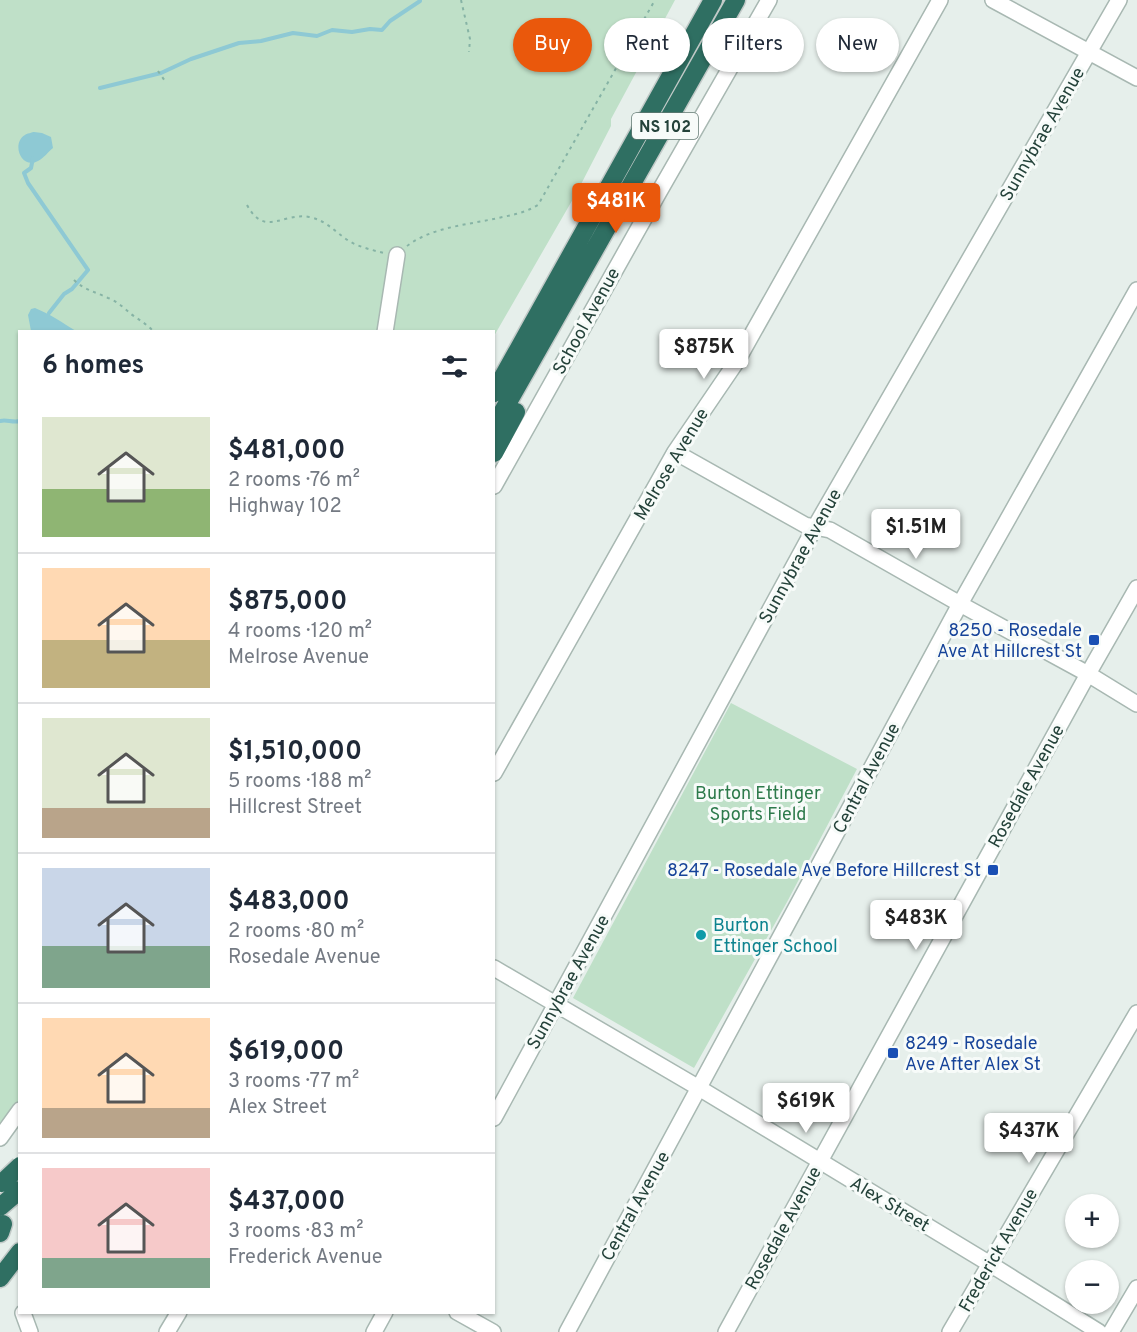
<!DOCTYPE html>
<html lang="en">
<head>
<meta charset="utf-8">
<style>
	body { margin:0; font-family:Overpass,sans-serif; background:#f6f6f7; color:#1f2937; height:100vh; display:flex; flex-direction:column; font-size:22px; white-space:nowrap }
	* { box-sizing:border-box; margin:0 }
	p { font-size:20px; color:#747a83 }
	.icon { flex:none; width:33px; height:33px; fill:none; stroke:currentColor; stroke-width:2; stroke-linecap:round; stroke-linejoin:round }
	.map { position:relative; flex:1; overflow:hidden }
	.sheet { position:absolute; left:18px; top:330px; width:477px; height:984px; display:flex; flex-direction:column; background:#fff; border-radius:0px; box-shadow:0 2px 4px #0004 }
	.sheet>* { flex:none }
	.banner { position:absolute; left:513px; top:18px; width:534px; height:54px; display:flex; gap:12px }
	.buttons { position:absolute; left:1065px; top:1194px; display:grid; gap:12px }
	.buttons a { display:grid; place-items:center; width:54px; height:54px; border-radius:50%; background:#fff; box-shadow:0 2px 4px #0004; font-size:30px }
	.price { position:absolute; translate:-50% -51px; padding:0 14px; border-radius:6px; background:#fff; color:#222; font-size:20px; line-height:39px; filter:drop-shadow(0 2px 3px #0008) }
	.price::after { content:''; position:absolute; left:50%; top:36px; width:18px; height:14px; margin-left:-9px; background:inherit; clip-path:polygon(0 0,100% 0,50% 100%) }
	.price.on { background:#ea580c; color:#fff }
	ul { padding:0; list-style:none }
	li { display:flex; align-items:center; gap:18px; height:150px; padding:0 24px }
	li+li { border-top:2px solid #e0e1e3 }
	li span { display:grid; place-items:center; flex:none; width:168px; height:120px; border-radius:0px; color:#555 }
	li>.icon { margin-inline-start:auto }
	span .icon { width:72px; height:72px; fill:#fffc; stroke-width:1 }
	li b { font-size:26px }
	h2 { display:flex; justify-content:space-between; align-items:center; height:72px; padding:0 24px; font-size:26px }
	.tag { padding:0 21px; border-radius:27px; background:#fff; box-shadow:0 2px 4px #0004; font-size:21px; line-height:54px }
	.tag.on { background:#ea580c; color:#fff }
	.map>svg:first-child { display:block }
	.green { fill:#bfe0c8 }
	.water { fill:#8ec9d4 }
	.lines { fill:none; stroke-linecap:round; stroke-linejoin:round }
	.stream { stroke:#8ec9d4; stroke-width:4 }
	.minor-casing { stroke:#a8b8b2; stroke-width:18 }
	.highway-casing { stroke:#c2cac8; stroke-width:21 }
	.path { stroke:#86b3a5; stroke-width:2; stroke-dasharray:3 4.5; stroke-linecap:butt }
	.minor { stroke:#fff; stroke-width:15 }
	.highway { stroke:#2f6f62; stroke-width:18 }
	.highway-bridge-casing { stroke:#c2cac8; stroke-width:21; stroke-linecap:butt }
	.highway-bridge { stroke:#2f6f62; stroke-width:18 }
	.transit-dot { fill:#1a4fb4; stroke:#f7fbf9; stroke-width:2 }
	.culture-dot { fill:#0f9aa8; stroke:#f7fbf9; stroke-width:2 }
	.labels { text-anchor:middle; stroke-width:6; stroke-linejoin:round; paint-order:stroke }
	.shield { fill:#f7fbf9; stroke:#637a73; stroke-width:1.5 }
	.shield-label { font-size:16px; font-weight:bold; fill:#24423a }
	.street-label { font-size:18px; fill:#24423a; stroke:#f7fbf9 }
	.transit-label { font-size:18px; fill:#164399; stroke:#f7fbf9; text-anchor:end }
	.park-label { font-size:18px; fill:#2d7a4b; stroke:#f7fbf9 }
	.culture-label { font-size:18px; fill:#0d838f; stroke:#f7fbf9; text-anchor:start }
</style>
</head>
<body>
<div class="map">
<svg width="1137" height="1332" viewBox="0 0 1137 1332">
	<rect width="100%" height="100%" fill="#e6efeb"/>
	<!-- green -->
	<path class="green" d="M0,0h675l-64,119v7l-34,66 -83,144v-4h-474v785l-20,26z
		M731,703l126,66 -70,133 -93,166 -121,-70z"/>
	<!-- water -->
	<path class="water" d="M34,132l8,1 9,4 2,11c-5,4 -9,10 -15,13 -17,9 -27,-18 -13,-26 1,-1 8,-3 9,-3z
		M35,308c15,6 28,15 41,23h-45l-3,-16 3,-6z"/>
	<g class="lines">
		<!-- stream -->
		<path class="stream" d="M100,88l61,-15 30,-14 48,-16 22,-2 32,-8 24,3 15,-6 20,2 18,-3 12,1 8,-9 30,-20v-1
			M33,158l-2,10 -7,5 4,10 60,87 -16,19 -8,5 -15,19
			M0,421c7,-2 12,2 20,0"/>
		<defs>
			<path id="minor" d="M993,0l144,78
				M385,332l12,-77
				M675,452l130,73 25,5 130,74 128,70 49,30
				M494,486l165,-294 110,-192
				M494,773l181,-321 62,-91 203,-361
				M494,968l205,120 291,176 109,68
				M494,1118l321,-591 304,-527
				M0,1138l20,-28
				M457,1312l36,20
				M23,1313l7,19
				M167,1332l12,-20
				M374,1332l11,-20
				M567,1332l393,-728 177,-314
				M726,1332l362,-658 49,-86
				M950,1332l187,-319
				M1111,1332l26,-44"/>
			<path id="highway" d="M494,393l219,-393
				M494,427l242,-427
				M494,453l22,-41
				M0,1233l3,-9
				M0,1278l20,-26"/>
		</defs>
		<!-- minor casing -->
		<use href="#minor" class="minor-casing"/>
		<!-- highway casing -->
		<use href="#highway" class="highway-casing"/>
		<!-- path -->
		<path class="path" d="M461,0l9,39 -1,13
			M158,71l7,10
			M247,205c18,33 36,7 62,12 17,3 26,15 40,24 10,6 23,9 35,12
			M407,246c25,-19 60,-21 91,-28 14,-3 27,-5 40,-13l117,-205
			M74,280c10,10 22,12 34,18 9,3 16,10 23,16 8,6 16,10 23,18"/>
		<!-- minor -->
		<use href="#minor" class="minor"/>
		<!-- highway -->
		<use href="#highway" class="highway"/>
		<defs>
			<path id="highway-bridge" d="M2,1183l18,-17
				M0,1207l20,-17"/>
		</defs>
		<!-- highway-bridge casing -->
		<use href="#highway-bridge" class="highway-bridge-casing"/>
		<!-- highway-bridge -->
		<use href="#highway-bridge" class="highway-bridge"/>
	</g>
	<!-- markers -->
	<g class="transit-dot">
		<rect x="1088" y="634" width="12" height="12" rx="3"/>
		<rect x="987" y="864" width="12" height="12" rx="3"/>
		<rect x="887" y="1047" width="12" height="12" rx="3"/>
	</g>
	<circle class="culture-dot" cx="701" cy="935" r="6"/>
	<g class="labels">
		<!-- shield labels -->
		<rect class="shield" x="632" y="113" width="66" height="26" rx="4.5"/>
		<g class="shield-label">
			<text x="665" y="132">NS 102</text>
		</g>
		<!-- street labels -->
		<g class="street-label">
			<text transform="translate(1042 134) rotate(-60)" y="6">Sunnybrae Avenue</text>
			<text transform="translate(586 321) rotate(-61)" y="6">School Avenue</text>
			<text transform="translate(671 464) rotate(-59)" y="6">Melrose Avenue</text>
			<text transform="translate(800 556) rotate(-61)" y="6">Sunnybrae Avenue</text>
			<text transform="translate(866 778) rotate(-62)" y="6">Central Avenue</text>
			<text transform="translate(1026 786) rotate(-61)" y="6">Rosedale Avenue</text>
			<text transform="translate(568 982) rotate(-61)" y="6">Sunnybrae Avenue</text>
			<text transform="translate(890 1204) rotate(31)" y="6">Alex Street</text>
			<text transform="translate(635 1206) rotate(-61)" y="6">Central Avenue</text>
			<text transform="translate(783 1228) rotate(-61)" y="6">Rosedale Avenue</text>
			<text transform="translate(998 1250) rotate(-60)" y="6">Frederick Avenue</text>
		</g>
		<!-- transit labels -->
		<g class="transit-label">
			<text x="1082" y="636">8250 - Rosedale<tspan x="1082" dy="21">Ave At Hillcrest St</tspan></text>
			<text x="981" y="876">8247 - Rosedale Ave Before Hillcrest St</text>
			<text x="905" y="1049" text-anchor="start">8249 - Rosedale<tspan x="905" dy="21">Ave After Alex St</tspan></text>
		</g>
		<!-- park labels -->
		<g class="park-label">
			<text x="758" y="799">Burton Ettinger<tspan x="758" dy="21">Sports Field</tspan></text>
		</g>
		<!-- culture labels -->
		<g class="culture-label">
			<text x="713" y="931">Burton<tspan x="713" dy="21">Ettinger School</tspan></text>
		</g>
	</g>
</svg>
<div class="buttons">
<a>+</a>
<a>−</a>
</div>
<b class="price on" style="left:616px;top:234px">$481K</b>
<b class="price" style="left:704px;top:380px">$875K</b>
<b class="price" style="left:916px;top:560px">$1.51M</b>
<b class="price" style="left:916px;top:951px">$483K</b>
<b class="price" style="left:806px;top:1134px">$619K</b>
<b class="price" style="left:1029px;top:1164px">$437K</b>
<div class="banner">
<a class="tag on">Buy</a>
<a class="tag">Rent</a>
<a class="tag">Filters</a>
<a class="tag">New</a>
</div>
<section class="sheet">
<h2>6 homes<svg class="icon" aria-label="filters" viewBox="0 0 24 24"><path d="M4 7h16M4 17h16"/><circle cx="9" cy="7" r="2"/><circle cx="15" cy="17" r="2"/></svg></h2>
<ul>
<li><span style="background:linear-gradient(#dfe7d0 60%,#8fb573 0)"><svg class="icon" aria-label="home" viewBox="0 0 24 24"><path d="M3 11l9-7 9 7M6 9v11h12V9"/></svg></span><div><b>$481,000</b><p>2 rooms · 76 m²</p><p>Highway 102</p></div></li>
<li><span style="background:linear-gradient(#ffd9b3 60%,#c2b280 0)"><svg class="icon" aria-label="home" viewBox="0 0 24 24"><path d="M3 11l9-7 9 7M6 9v11h12V9"/></svg></span><div><b>$875,000</b><p>4 rooms · 120 m²</p><p>Melrose Avenue</p></div></li>
<li><span style="background:linear-gradient(#dfe7d0 75%,#b9a48a 0)"><svg class="icon" aria-label="home" viewBox="0 0 24 24"><path d="M3 11l9-7 9 7M6 9v11h12V9"/></svg></span><div><b>$1,510,000</b><p>5 rooms · 188 m²</p><p>Hillcrest Street</p></div></li>
<li><span style="background:linear-gradient(#c9d6e8 65%,#7fa58c 0)"><svg class="icon" aria-label="home" viewBox="0 0 24 24"><path d="M3 11l9-7 9 7M6 9v11h12V9"/></svg></span><div><b>$483,000</b><p>2 rooms · 80 m²</p><p>Rosedale Avenue</p></div></li>
<li><span style="background:linear-gradient(#ffd9b3 75%,#b9a48a 0)"><svg class="icon" aria-label="home" viewBox="0 0 24 24"><path d="M3 11l9-7 9 7M6 9v11h12V9"/></svg></span><div><b>$619,000</b><p>3 rooms · 77 m²</p><p>Alex Street</p></div></li>
<li><span style="background:linear-gradient(#f6c9c9 75%,#7fa58c 0)"><svg class="icon" aria-label="home" viewBox="0 0 24 24"><path d="M3 11l9-7 9 7M6 9v11h12V9"/></svg></span><div><b>$437,000</b><p>3 rooms · 83 m²</p><p>Frederick Avenue</p></div></li>
</ul>
</section>
</div>
</body>
</html>
